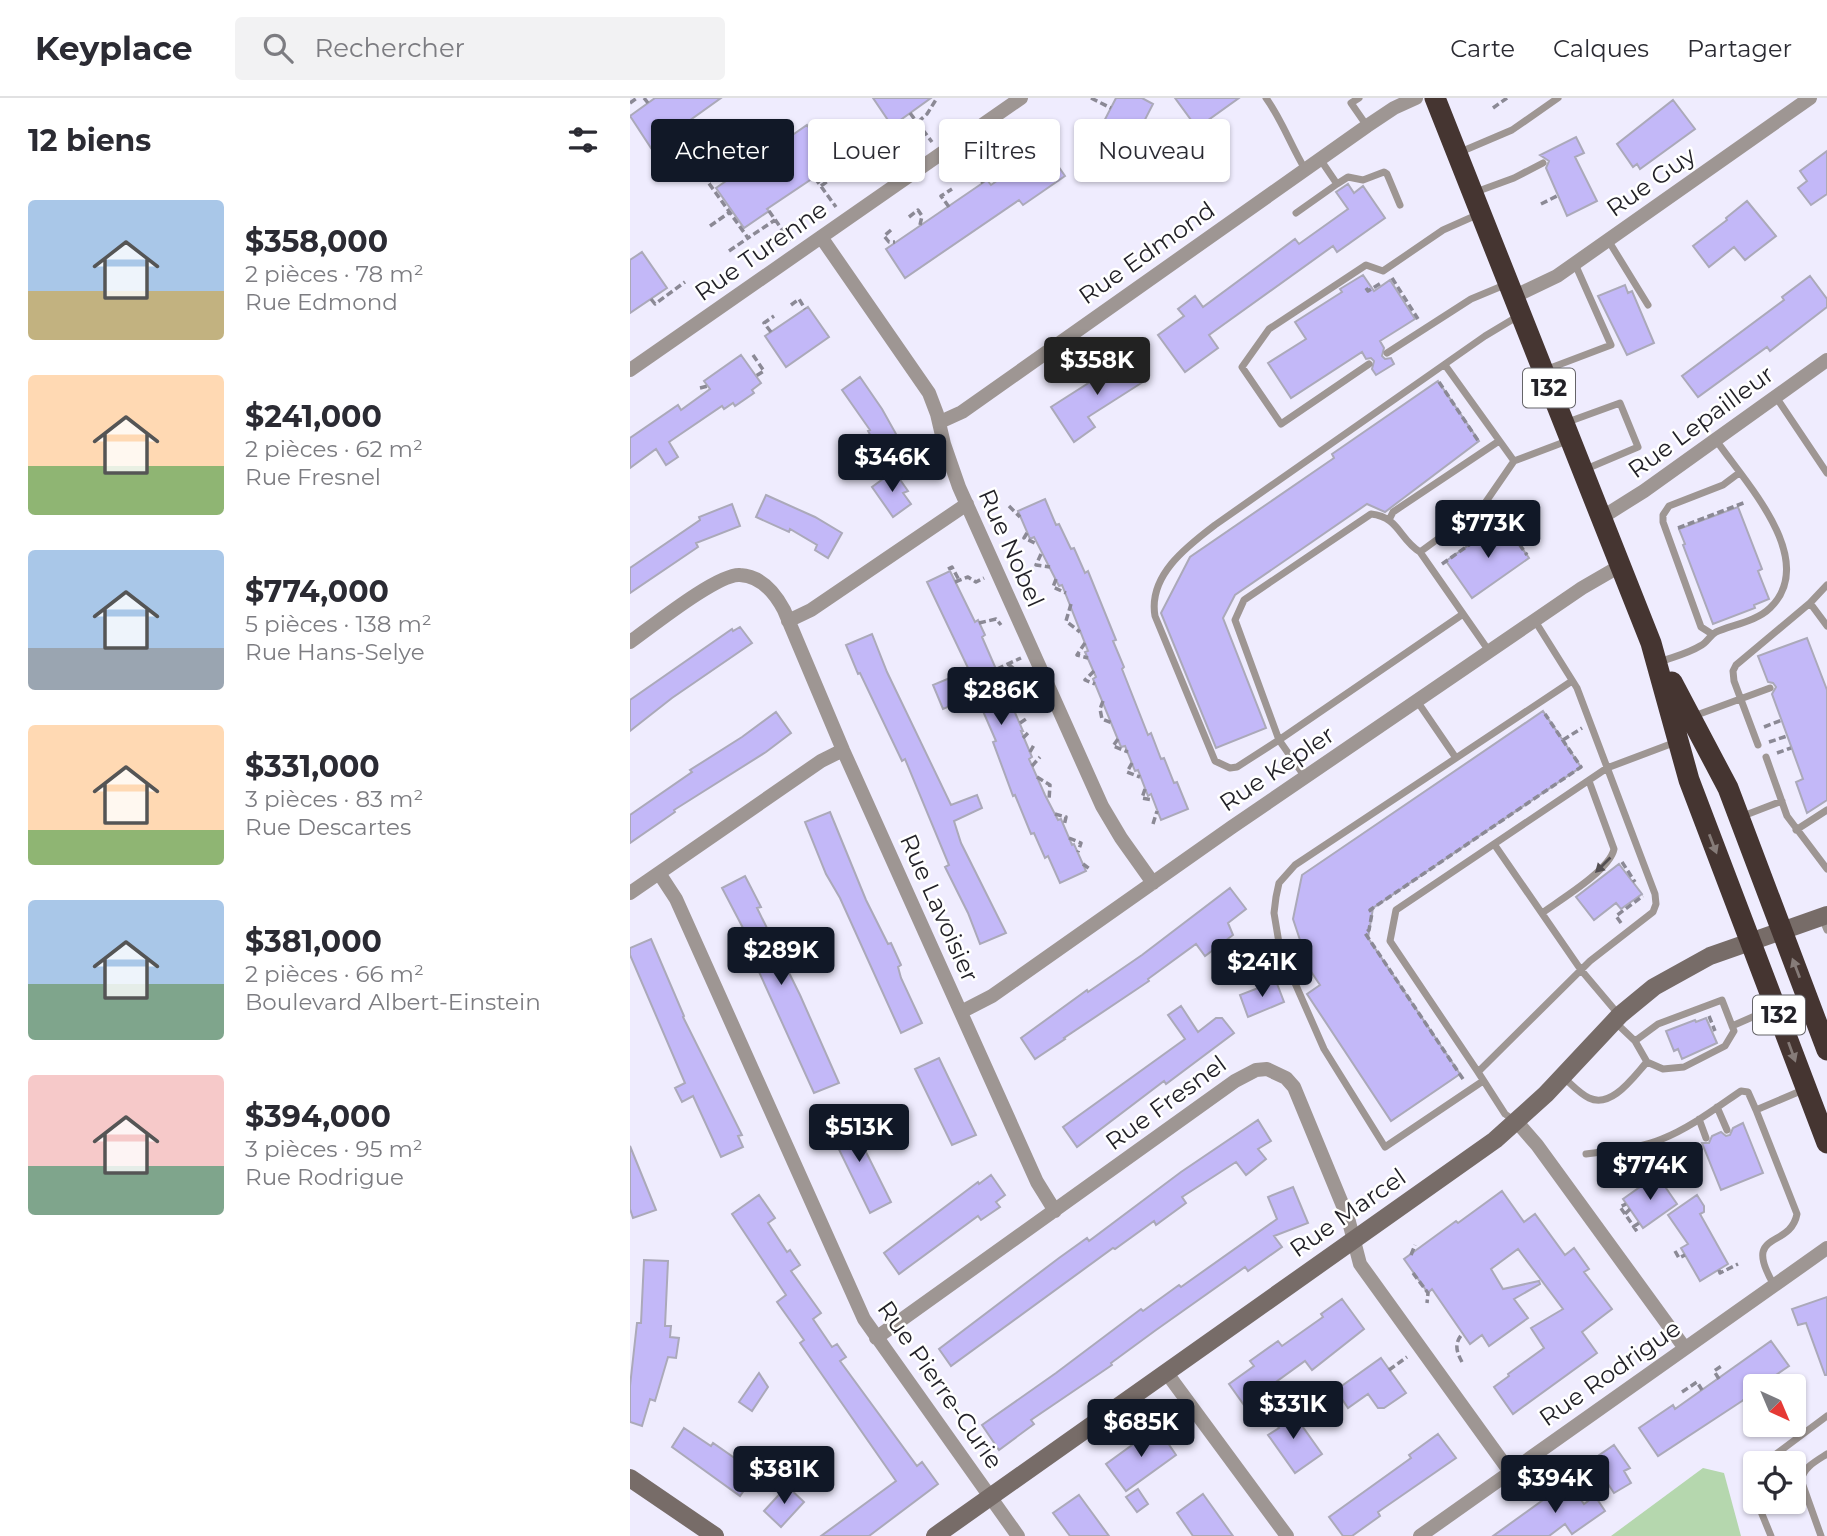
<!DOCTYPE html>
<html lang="fr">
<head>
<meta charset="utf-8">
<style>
	body { margin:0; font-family:Montserrat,sans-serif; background:#f2f2f3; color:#2b2b33; height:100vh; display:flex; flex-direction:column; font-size:26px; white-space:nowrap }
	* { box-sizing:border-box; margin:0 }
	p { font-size:23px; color:#7c7c81 }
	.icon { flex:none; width:38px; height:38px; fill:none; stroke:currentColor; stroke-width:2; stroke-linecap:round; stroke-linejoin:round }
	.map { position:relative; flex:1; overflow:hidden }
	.sheet { display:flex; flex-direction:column; background:#fff; width:630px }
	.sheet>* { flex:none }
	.top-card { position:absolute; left:21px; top:21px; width:665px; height:63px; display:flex; gap:14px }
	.needle { width:46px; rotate:136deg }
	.controls { position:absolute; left:1113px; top:1276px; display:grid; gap:14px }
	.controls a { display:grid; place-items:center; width:63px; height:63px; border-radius:7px; background:#fff; box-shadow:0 2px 5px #0004; font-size:35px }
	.price { position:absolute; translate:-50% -60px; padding:0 16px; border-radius:7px; background:#111827; color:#fff; font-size:23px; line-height:46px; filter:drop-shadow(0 2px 4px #0008) }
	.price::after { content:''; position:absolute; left:50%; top:42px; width:21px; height:16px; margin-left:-10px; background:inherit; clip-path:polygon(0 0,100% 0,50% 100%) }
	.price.current { background:#222; color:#fff }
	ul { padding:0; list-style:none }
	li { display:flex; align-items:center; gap:21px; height:175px; padding:0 28px }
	li span { display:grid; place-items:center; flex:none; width:196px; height:140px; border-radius:7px; color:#555 }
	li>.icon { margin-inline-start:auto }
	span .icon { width:84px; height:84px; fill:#fffc; stroke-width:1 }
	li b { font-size:30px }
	h2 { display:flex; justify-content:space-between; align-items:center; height:84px; padding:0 28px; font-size:30px }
	.chip { padding:0 24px; border-radius:7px; background:#fff; box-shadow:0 2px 5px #0004; font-size:24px; line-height:63px }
	.chip.current { background:#111827; color:#fff }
	header { display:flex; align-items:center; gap:42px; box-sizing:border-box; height:98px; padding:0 35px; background:#fff; border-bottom:2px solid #e1e1e2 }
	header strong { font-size:33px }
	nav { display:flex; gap:38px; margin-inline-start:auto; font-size:24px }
	.search { width:490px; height:63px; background:#f2f2f3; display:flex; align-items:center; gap:18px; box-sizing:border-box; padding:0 24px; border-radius:7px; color:#7c7c81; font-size:26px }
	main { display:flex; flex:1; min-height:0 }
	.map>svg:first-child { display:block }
	.green { fill:#b5d7ae }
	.building { fill:#c3b8f8; stroke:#aba9b9; stroke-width:2 }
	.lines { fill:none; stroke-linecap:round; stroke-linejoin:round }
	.path { stroke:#8b8995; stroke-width:3.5; stroke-dasharray:7 3.5; stroke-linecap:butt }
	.lane { stroke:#9e9693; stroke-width:7 }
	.street { stroke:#9e9693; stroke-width:14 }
	.secondary { stroke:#776c68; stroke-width:18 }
	.highway { stroke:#453531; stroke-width:21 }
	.oneway { fill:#867c79 }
	.oneway2 { fill:#545053 }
	.labels { text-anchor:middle; stroke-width:5; stroke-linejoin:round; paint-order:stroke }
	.shield { fill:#fff; stroke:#656468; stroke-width:2 }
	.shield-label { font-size:23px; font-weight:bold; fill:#232228 }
	.street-label { font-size:24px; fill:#232228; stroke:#fff }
</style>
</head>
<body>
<header>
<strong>Keyplace</strong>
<div class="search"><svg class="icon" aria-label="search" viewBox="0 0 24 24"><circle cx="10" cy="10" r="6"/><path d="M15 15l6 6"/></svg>Rechercher</div>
<nav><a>Carte</a><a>Calques</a><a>Partager</a></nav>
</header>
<main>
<section class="sheet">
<h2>12 biens<svg class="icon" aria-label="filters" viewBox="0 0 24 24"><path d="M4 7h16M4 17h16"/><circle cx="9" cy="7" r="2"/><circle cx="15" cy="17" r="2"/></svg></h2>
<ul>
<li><span style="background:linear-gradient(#a9c7e8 65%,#c2b280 0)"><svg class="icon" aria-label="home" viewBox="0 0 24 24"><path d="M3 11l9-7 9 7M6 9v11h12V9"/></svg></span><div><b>$358,000</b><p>2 pièces · 78 m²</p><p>Rue Edmond</p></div></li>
<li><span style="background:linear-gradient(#ffd9b3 65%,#8fb573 0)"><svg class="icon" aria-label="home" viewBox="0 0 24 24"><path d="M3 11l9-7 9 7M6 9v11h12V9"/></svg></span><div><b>$241,000</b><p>2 pièces · 62 m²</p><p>Rue Fresnel</p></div></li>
<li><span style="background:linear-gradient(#a9c7e8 70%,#9aa5b1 0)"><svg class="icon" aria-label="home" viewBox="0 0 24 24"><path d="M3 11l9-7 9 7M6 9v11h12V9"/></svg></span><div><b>$774,000</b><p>5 pièces · 138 m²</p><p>Rue Hans-Selye</p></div></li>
<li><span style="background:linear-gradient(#ffd9b3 75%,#8fb573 0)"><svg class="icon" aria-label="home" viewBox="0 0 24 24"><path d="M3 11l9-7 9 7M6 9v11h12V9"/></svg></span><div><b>$331,000</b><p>3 pièces · 83 m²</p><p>Rue Descartes</p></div></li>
<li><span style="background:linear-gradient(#a9c7e8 60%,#7fa58c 0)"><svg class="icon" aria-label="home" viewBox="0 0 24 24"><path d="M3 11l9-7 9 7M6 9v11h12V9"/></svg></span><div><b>$381,000</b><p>2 pièces · 66 m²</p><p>Boulevard Albert-Einstein</p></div></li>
<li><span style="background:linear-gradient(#f6c9c9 65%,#7fa58c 0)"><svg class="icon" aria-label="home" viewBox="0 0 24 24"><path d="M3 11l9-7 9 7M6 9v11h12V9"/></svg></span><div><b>$394,000</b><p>3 pièces · 95 m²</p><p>Rue Rodrigue</p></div></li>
</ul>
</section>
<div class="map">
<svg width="1197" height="1438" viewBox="0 0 1197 1438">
	<rect width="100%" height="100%" fill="#efecfe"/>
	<!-- green -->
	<path class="green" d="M1073,1370l21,5 17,63h-130z"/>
	<!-- building -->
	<path class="building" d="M25,0h66l-70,50 -21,-32z
		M243,0h58l-39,28z
		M486,0h26l11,6 -21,41 -32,-16z
		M545,0h64l-42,30z
		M1043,2l22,29 -55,40 -3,-5 -4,3 -16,-23z
		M177,27l27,39 -67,45 2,2 -25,17 -28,-40z
		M946,39l8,16 -9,4 22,44 -30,15 -21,-48 3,-7 -9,-6z
		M415,49l20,29 -42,29 -4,-5 -114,78 -19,-29 101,-69 4,5z
		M1197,53v43l-16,11 -13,-17 9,-7 -7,-10z
		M718,86l6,9 9,-7 22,32 -48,34 -4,-6 -124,89 9,13 -33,24 -27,-37 26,-19 -6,-7 17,-13 8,11 92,-68 4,5 49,-35 -12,-17z
		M1117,103l29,35 -31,24 -11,-13 -25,20 -16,-21 34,-26 -1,-2z
		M12,154l25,36 -37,25v-53z
		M733,177l11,16 16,-11 25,39 -35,22 4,7 -2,8 3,3 6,-1 3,6 -18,11 -4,-6 2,-8 -3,-3 -5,1 -4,-7 -71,46 -23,-35 38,-24 -11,-17 47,-30 -2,-3z
		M1180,178l17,23v8l-57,44 -3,-4 -69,50 -16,-21 102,-76 -2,-3z
		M995,187l3,8 4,-2 22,52 -27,12 -29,-59z
		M178,209l21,30 -43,30 -21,-31z
		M111,257l20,28 -9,7 2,3 -19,13 -2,-3 -9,6 -2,-3 -53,36 9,15 -12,8 -10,-16 -26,19v-30l48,-33 3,5 29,-21 -6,-8z
		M501,258l15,24 -58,37 7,10 -21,15 -23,-35z
		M230,279l22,32 23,41 -20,11 -17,-30 2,-1 -28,-40z
		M808,283l41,60 -94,71 -18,-8 -132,91 -12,23 43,110 -50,20 -55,-135 29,-56 144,-99 -2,-4z
		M264,373l14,20 -5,2 8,11 -18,13 -21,-30z
		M136,397l49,22 27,16 -14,25 -13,-8 2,-5 -27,-16 -1,3 -33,-15z
		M415,401l11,26 3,-1 12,25 3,-1 11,25 3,-2 28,69 -3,1 11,26 -2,2 26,66 3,-2 10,26 3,-1 10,25 3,-1 11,27 -27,11 -10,-26 -3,2 -10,-26 -3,1 -10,-25 -4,1 -28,-68 3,-2 -11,-25 3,-1 -26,-66 -3,1 -25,-49 -4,2 -12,-28z
		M102,406l8,22 -44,17 2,4 -68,46v-25l70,-48 -1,-3z
		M1108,409l24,62 -4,2 11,28 -15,6 1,3 -42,16 -30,-79 2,-1 -6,-15z
		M873,423l26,37 -57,40 -26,-37z
		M320,473l25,51 3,-2 7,15 -3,2 41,94h-2l11,26 -3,2 16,36 13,25 3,-1 11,26 2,-1 12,27 -26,12 -12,-27 -3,2 -11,-25 -3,1 -16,-39 -2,1 -20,-54 3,-1 -20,-46 -33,14 -10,-24 36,-15 -42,-88z
		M110,529l12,16 -80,55 -42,33v-31l102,-71 1,2z
		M242,536l15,38 64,133 26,-10 5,13 -28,13 7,22 45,90 -26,11 -12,-31 -23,-46 4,-2 -44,-106 -3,2 -42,-88 -2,1 -12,-29z
		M1177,540l20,52v110l-20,13 -11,-31 7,-3 -31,-85 4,-7 -3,-4 -5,-1 -10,-26z
		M913,613l38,56 -208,141 -5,30 92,136 -69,47 -84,-127 13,-9 -10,-15 -17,-51 9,-44z
		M146,614l15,21 -25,19 -92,58 1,2 -45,31v-28l62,-43 -2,-2 52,-33z
		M200,714l36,88 22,44 3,-1 10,22 -3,2 3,11 21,45 -21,10 -61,-135 -14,-24 -21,-52z
		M989,766l23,30 -21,15 -5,-6 -22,17 -18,-23z
		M115,778l16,31 -4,1 43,87 39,88 -25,10 -74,-163 3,-2 -21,-40z
		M600,790l16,21 -18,14 5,12 -28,21 -9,-12 -48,35 1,2 -85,57 1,1 -30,20 -14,-21 66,-48 1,2 54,-37z
		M21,841l33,77 -1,1 59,118 -4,1 5,11 -22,10 -28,-61 -11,6 -7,-14 10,-5 -55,-128v-7z
		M646,883l8,21 -36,15 -8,-22z
		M551,908l17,26 18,-14h6l12,15 -68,51 -2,-3 -87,66 -14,-20 122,-88 -17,-24z
		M1076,920l11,25 -35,16 -4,-10 -4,2 -8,-20 29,-11 1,2z
		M309,960l37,77 -24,10 -37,-76z
		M217,1016l44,88 -21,11 -43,-88z
		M628,1022l13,21 -13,8 8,10 -20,16 -10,-13 -54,35 4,6 -30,22 -2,-4 -39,28 -2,-1 -162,118 -12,-17 120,-91 28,-20 2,3 92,-69z
		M1113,1025l20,50 -42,17 -19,-47h7l3,-7 9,-4 5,4 4,-1 3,-7z
		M0,1048l26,64 -23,8 -3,-9z
		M361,1077l14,20 -9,7 4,5 -19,13 -3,-4 -79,58 -15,-21 94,-71 1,2z
		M1027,1077l20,29 -34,24 -20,-29z
		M663,1089l15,36 -34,13 8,11 -34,24 -3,-4 -89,63 -45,33 1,2 -81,55 3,4 -35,26 -17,-25 74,-52 85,-64 2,2 36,-26 2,2 96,-68 -9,-22z
		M872,1093l22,31 11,-8 30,41 9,-7 15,21 -5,3 28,37 -30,23 15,21 -84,61 -19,-27 15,-11 -1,-2 36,-26 -13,-20 32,-19 -45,-60 -27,20 12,20 36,-8 1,3 -26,15 14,19 -39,28 -7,-11 -12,9 -38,-55 -4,4 -24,-34 52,-38 2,2z
		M129,1097l16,23 -7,5 19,29 3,-2 10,15 -9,6 30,42 -8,6 19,28 5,-3 9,13 -6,4 77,105 5,-4 16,22 -69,52h-48l75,-55 -96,-138 4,-3 -27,-38 9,-7 -54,-81z
		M1067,1097l7,11v6l-4,2 28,50 -28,17 -19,-33 7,-4 -20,-29z
		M14,1162l24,1 -3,65h6l-1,11 9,1 -3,20 -8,-1 -13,44 -5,-2 -8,27 -12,-4v-36l7,-63h4z
		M1197,1199v78h-2l-19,-52 -8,2 -6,-16z
		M712,1201l22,30 -52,41 -7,-9 -61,44 -15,-21 25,-18 -4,-5 28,-20 4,5 41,-29 -2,-3z
		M1141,1243l18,25 -29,20h-5v4l-13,11 -84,55 -19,-28 34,-23 2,4z
		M751,1260l25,35 -22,15h-6l-10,-14 -20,14 -12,-18z
		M129,1275l9,14 -16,24 -13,-9z
		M652,1310l9,11 4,-3 27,38 -27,19 -27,-38 11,-7 -12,-15z
		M527,1329l19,28 -50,36 -20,-27z
		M54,1330l27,18 2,-3 43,30 -16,23 -68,-49z
		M808,1336l18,24 -78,54 2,4 -28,20h-9l-14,-19 82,-59 -2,-3z
		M984,1347l16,23 -6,3 7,12 -17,10 -22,-33z
		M938,1384l16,22 11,-8 10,15 -33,23 -7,-10 -16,12h-56z
		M157,1388l17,16 -23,25 -17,-16z
		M508,1391l10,15 -11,8 -11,-15z
		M573,1396l30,42h-40l-16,-23z
		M449,1397l30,41h-39l-17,-23z"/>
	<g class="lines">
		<!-- path -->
		<path class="path" d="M14,0l4,5
			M461,0l20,10
			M0,5l7,-5
			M863,10l14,-10
			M280,15l22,29
			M288,24l9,-8 10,-16
			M396,48l9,-7 4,7 -3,7
			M382,60l-1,7 2,4
			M109,73l-5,-7 -26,18 40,56 27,-18
			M185,80l21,29
			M336,80l10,-7 7,12
			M191,88l26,-19 -19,-24 21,-15
			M911,106l16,-8
			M319,109l-8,-11 11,-7
			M139,113l21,30
			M279,119l9,-7 4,6 -2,9
			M80,128l20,-14
			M261,132l-7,6 5,6h6
			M99,153l19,-13
			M762,180l26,41
			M736,190l2,3 13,-8
			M21,201l4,5 30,-22
			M161,207l8,-6 6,10
			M141,234l-7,-9 10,-7
			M123,257l11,16 -8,5
			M809,284l40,60
			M70,290l8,-2
			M379,408l11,11
			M865,412l32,45
			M1048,430l68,-26
			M397,435l-3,5 13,6
			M411,456l-5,11 14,2
			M812,466l61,-43
			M318,471l4,-2 7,13
			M426,481l-3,8 13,6
			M325,484l13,-5 8,5 8,-4
			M441,506l-5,17 14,11
			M349,525l17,-4 5,6
			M455,545l-8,12 11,3
			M378,566l14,11
			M367,571l24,-11
			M464,573l-9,9 10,4
			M382,598l5,10 -3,2
			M473,603l-3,8 2,10 10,4
			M390,625l6,-4
			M1134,629l18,-7
			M393,640l7,-7
			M488,641l-5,7 15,6
			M933,642l19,-12
			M1139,644l18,-6
			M400,654l4,-7
			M1147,655l14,-5
			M502,665l-5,9 13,5
			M402,668l8,-9
			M407,679l13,8 -1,15
			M515,691l-3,9 11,2
			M425,716l11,3 -2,9
			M523,726l4,-13
			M439,740l12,5 -3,9
			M992,764l13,20
			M453,766l8,6
			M991,825l-5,-7 27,-20
			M1079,918l6,15
			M833,981l-98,-146 4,-3 3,-17 -2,-3 211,-143 -36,-53
			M1000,1111l-5,5 13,19
			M995,1116l-5,-7 6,-3
			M1003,1129l6,-4
			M1045,1153l4,7 6,-3
			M781,1157l4,-10
			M1089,1172l1,3 18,-9
			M783,1175l15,20 -1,10
			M832,1264c-6,-11 -8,-19 1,-29
			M759,1272l18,-13
			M1089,1281l-5,-8 9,-6
			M1052,1294l15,-10 5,8"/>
		<!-- lane -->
		<path class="lane" d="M636,0c16,22 25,48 39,71
			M729,0l-8,5 16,23
			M828,55l54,-23 46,-32
			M690,61l17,25 11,-7 15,3 21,-8 3,2 13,31
			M843,95l41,-15 29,-15
			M666,115l41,-29
			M978,142l40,65
			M757,255l84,-54 36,-15
			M739,266l-88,60 -39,-57 27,-38 97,-64 17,6 60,-41 36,-16
			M815,267l69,96
			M915,272l66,-25 -36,-81
			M1146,299l51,76
			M935,325l55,-20 18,44 -52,22
			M759,422l4,-8 106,-71
			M790,454c-21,-13 -21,-35 -49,-38l-127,86 -9,20 44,120 -42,27 -7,1 -15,-7 -60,-145c-7,-40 31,-69 60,-91l270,-189 35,-21
			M1180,505l17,23
			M1082,536l-11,-7 -38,-105v-7l6,-9 54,-21 16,-12
			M859,553l-69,-99 63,-46 31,-45 53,-20
			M1030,564c13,-5 29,-9 40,-16 7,-3 9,-10 16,-14 16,-7 41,-11 54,-24 50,-48 -26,-127 -54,-168
			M787,603l39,57
			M1064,618l76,-28
			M1128,647l-24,-64 -1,-10 3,-6 74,-62 17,-18
			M1136,659l21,59 40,53
			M675,679l-26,-37 184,-126
			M1113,718l39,-15
			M1166,732l31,-20
			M864,746l87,126 38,45
			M912,815c18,-13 68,-43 72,-64l-25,-68
			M1192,820l5,12
			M1102,928l41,-18
			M1005,943l23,-17 64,-24 12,31 -9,15 -41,21 -21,2 -16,-7
			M848,974l-88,-131 6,-31 211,-142 69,-26
			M933,979c8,7 17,17 26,21 23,11 45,-22 58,-36l-12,-21 -21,-20
			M853,983l-98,66 -61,-98 -44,-100 -6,-36 2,-16 3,-14 16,-18 277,-184
			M1087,1009l10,23
			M1069,1021l7,19
			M885,1023l-10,-7 -27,-42 112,-111 63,-49 3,-8 -1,-10 -78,-206 -42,-67
			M956,1056c26,-4 52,-5 76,-15 28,-11 54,-31 79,-48l7,1 8,18
			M1144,1187c-33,-56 16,-35 23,-71l-41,-104 47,-20
			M1134,1365l63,-47
			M1125,1376l-2,15 2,7
			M1127,1404l14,34
			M1191,1438l-20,-56c3,-13 15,-19 26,-26"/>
		<!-- street -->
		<path class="street" d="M191,139l108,156 8,21 7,30 15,43 143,319 19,32 32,45
			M883,199l44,-21 253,-178
			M0,272l391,-272
			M310,324l22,-10 405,-286 27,-18 22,-10
			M971,420l43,-27 183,-131
			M158,523l23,-11 156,-106
			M0,544c20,-14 88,-69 110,-67 21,1 35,18 44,35l59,140 194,432 18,29
			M29,775l17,26 188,420 154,217
			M0,795l191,-132 22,-11
			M331,914l31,-16 240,-169 350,-239 38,-22
			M887,1024l20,23 147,202
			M246,1240l359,-257 21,-11 11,-1 19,9 8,9 54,131 12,46 150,208
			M536,1274l121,164
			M790,1438l407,-288"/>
		<!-- secondary -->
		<path class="secondary" d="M0,1380l85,58
			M305,1438l560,-396 51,-46 74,-79 34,-28 56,-31 117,-41"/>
		<!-- highway -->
		<path class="highway" d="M805,0l216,545 38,137 138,363
			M1042,584l56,106 99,262"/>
	</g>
	<!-- one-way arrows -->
	<defs><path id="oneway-solid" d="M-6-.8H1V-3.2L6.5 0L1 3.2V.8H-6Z" transform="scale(1.75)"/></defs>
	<g class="oneway">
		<use href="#oneway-solid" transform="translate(1083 746) rotate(69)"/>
		<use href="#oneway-solid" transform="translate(1166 870) rotate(-111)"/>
		<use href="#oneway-solid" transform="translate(1162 954) rotate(70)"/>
	</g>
	<use class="oneway2" href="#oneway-solid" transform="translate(973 767) rotate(135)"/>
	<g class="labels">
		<!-- shield labels -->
		<g class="shield">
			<rect x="893" y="270.5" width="52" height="39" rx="5"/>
			<rect x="1123" y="897.5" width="52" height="39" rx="5"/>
		</g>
		<g class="shield-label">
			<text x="919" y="298">132</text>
			<text x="1149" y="925">132</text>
		</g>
		<!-- street labels -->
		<g class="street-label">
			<text transform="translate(1021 84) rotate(-35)" y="8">Rue Guy</text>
			<text transform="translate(131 153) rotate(-35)" y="8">Rue Turenne</text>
			<text transform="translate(517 155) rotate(-35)" y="8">Rue Edmond</text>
			<text transform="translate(1071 324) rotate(-36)" y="8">Rue Lepailleur</text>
			<text transform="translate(381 450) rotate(66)" y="8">Rue Nobel</text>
			<text transform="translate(647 671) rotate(-34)" y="8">Rue Kepler</text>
			<text transform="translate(309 810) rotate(66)" y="8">Rue Lavoisier</text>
			<text transform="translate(536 1005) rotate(-36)" y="8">Rue Fresnel</text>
			<text transform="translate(718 1115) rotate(-35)" y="8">Rue Marcel</text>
			<text transform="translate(980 1275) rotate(-35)" y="8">Rue Rodrigue</text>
			<text transform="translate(310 1287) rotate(55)" y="8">Rue Pierre-Curie</text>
		</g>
	</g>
</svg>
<div class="controls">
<a><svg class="needle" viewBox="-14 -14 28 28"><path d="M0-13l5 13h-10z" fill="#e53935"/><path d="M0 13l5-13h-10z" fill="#7c7c81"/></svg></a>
<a><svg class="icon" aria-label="locate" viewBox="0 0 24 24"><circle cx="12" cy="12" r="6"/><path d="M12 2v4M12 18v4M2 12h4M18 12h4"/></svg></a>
</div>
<b class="price current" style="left:467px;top:299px">$358K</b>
<b class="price" style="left:262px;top:396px">$346K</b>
<b class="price" style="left:858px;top:462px">$773K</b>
<b class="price" style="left:371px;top:629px">$286K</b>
<b class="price" style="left:151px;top:889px">$289K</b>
<b class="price" style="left:632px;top:901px">$241K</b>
<b class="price" style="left:229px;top:1066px">$513K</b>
<b class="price" style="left:1020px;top:1104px">$774K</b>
<b class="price" style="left:663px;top:1343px">$331K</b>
<b class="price" style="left:511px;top:1361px">$685K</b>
<b class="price" style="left:154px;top:1408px">$381K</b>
<b class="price" style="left:925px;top:1417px">$394K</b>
<div class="top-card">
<a class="chip current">Acheter</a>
<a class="chip">Louer</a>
<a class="chip">Filtres</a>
<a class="chip">Nouveau</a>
</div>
</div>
</main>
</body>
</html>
